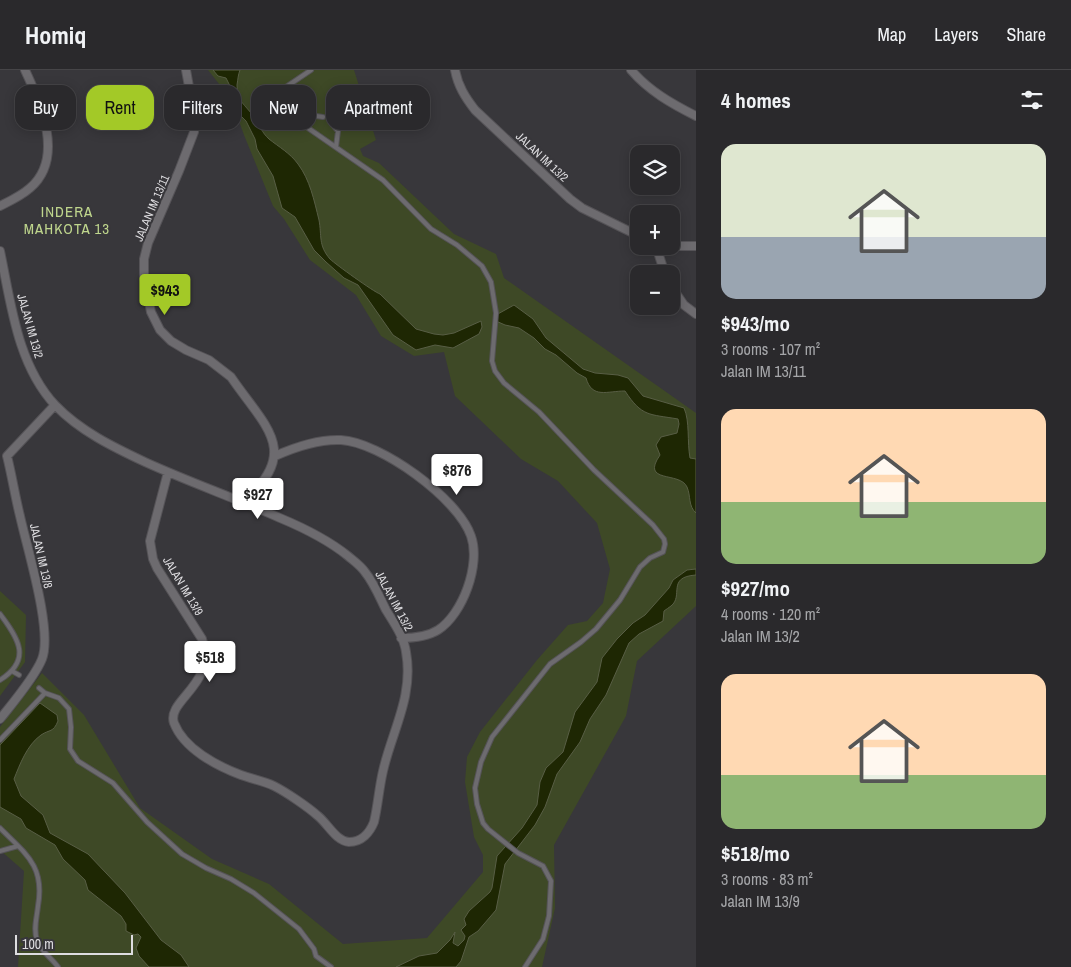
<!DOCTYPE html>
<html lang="en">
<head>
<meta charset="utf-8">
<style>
	body { margin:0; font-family:"Archivo Narrow",sans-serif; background:#363538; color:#f1f3f6; height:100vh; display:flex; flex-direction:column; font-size:19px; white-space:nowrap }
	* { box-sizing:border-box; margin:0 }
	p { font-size:16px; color:#a5a6a9 }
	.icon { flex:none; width:28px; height:28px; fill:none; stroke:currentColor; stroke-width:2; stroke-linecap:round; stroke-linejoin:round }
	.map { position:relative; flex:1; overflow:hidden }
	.details { display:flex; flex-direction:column; background:#2a292c; width:375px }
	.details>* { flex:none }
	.hud { position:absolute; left:15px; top:15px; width:475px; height:45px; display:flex; gap:10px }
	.buttons { position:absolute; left:630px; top:75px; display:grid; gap:10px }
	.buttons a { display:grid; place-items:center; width:50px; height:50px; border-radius:10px; background:#2a292c; box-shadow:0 2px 12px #0003,0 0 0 1px #464548; font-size:25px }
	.scale { position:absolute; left:15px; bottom:12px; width:118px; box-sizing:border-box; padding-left:5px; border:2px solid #dedde0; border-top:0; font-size:14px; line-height:18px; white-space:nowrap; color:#dedde0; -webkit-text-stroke:4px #38373b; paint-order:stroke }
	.price { position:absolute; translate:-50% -42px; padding:0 11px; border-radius:5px; background:#fff; color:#222; font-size:16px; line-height:32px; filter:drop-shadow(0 1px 2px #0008) }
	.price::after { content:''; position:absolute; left:50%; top:30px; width:15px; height:11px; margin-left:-8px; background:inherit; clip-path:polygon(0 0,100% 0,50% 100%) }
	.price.active { background:#a3c927; color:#111 }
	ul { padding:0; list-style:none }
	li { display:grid; align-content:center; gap:10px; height:265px; padding:0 25px }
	li span { display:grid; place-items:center; height:155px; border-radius:15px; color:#555 }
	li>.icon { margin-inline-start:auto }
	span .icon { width:90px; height:90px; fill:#fffc; stroke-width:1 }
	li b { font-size:21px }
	h2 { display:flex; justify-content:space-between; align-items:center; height:60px; padding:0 25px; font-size:21px }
	.chip { padding:0 18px; border-radius:15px; background:#2a292c; box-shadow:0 2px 12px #0003,0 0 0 1px #464548; font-size:18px; line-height:45px }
	.chip.active { background:#a3c927; color:#111 }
	header { display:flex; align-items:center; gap:30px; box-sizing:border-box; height:70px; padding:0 25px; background:#2a292c; border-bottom:1px solid #464548 }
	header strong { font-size:24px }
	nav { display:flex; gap:28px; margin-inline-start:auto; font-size:18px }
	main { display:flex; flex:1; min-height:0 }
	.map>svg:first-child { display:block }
	.green { fill:#3e4926 }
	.water { fill:#1e2703; stroke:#585e45 }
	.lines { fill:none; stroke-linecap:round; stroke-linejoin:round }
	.lane-casing { stroke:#555357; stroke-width:6 }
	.street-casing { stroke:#555357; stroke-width:10 }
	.lane { stroke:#6d6b6f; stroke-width:4 }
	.street { stroke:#6d6b6f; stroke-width:8 }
	.labels { text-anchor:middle; stroke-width:4; stroke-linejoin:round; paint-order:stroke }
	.street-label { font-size:12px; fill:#dedde0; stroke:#38373b }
	.quarter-label { font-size:15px; letter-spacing:1px; fill:#bfd68d; stroke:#38373b }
</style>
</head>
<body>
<header>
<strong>Homiq</strong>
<nav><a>Map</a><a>Layers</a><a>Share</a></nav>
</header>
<main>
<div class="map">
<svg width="696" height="897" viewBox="0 0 696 897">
	<rect width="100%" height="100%" fill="#38373b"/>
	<!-- green -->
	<path class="green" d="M208,0h146l22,70 -16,9 3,7 16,7 75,71 42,20 8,24 192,135v193l-59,55 -11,55 -72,129 1,63 -13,59h-524l6,-96 -24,-21v-123l42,-54 42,42 56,93 72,51 57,25 74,60 84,-6 56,-66v-17l-9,-18 -9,-55 2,-25 13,-25 57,-72 31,-35 19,-4 16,-18 7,-34 -13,-46 -39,-42 -37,-22 -66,-63 -11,-44 -30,4 -33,-20 -25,-41 -46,-35 -26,-41 -11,-13 -29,-71 -13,-36z
		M0,521l26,24 -1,47 -25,34z"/>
	<!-- water -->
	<path class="water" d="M213,0h27c-2,5 -2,9 -3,15 0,17 8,19 17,32 5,7 8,16 15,22 10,8 21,14 29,25 12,16 16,36 21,56 3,16 -1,25 11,39 5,5 44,33 50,35l36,35 18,5 9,1 11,-2 27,-12 1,6 -3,7 -26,14 -18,-3 -19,5 -23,-15 -35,-50 -14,-7 -18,-16 -12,-12 -19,-33 -13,-9 -9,-32 -16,-27 -2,-10 -9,-18 -9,-9 -6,-24 -5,-10 -8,-2z
		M514,235l19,14 13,19 37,31 12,4 23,2 10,3 15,18 41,12c6,13 3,34 6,50l6,1v54c-8,-7 -5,-17 -9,-26 -7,-16 -47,-3 -27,-32l-4,-10 5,-8 16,-4 2,-9 -1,-5c-29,-5 -36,-2 -53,-28 -18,0 -33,8 -39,-13l-9,-5 -21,-18 -11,-6 -11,-11 -15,-10 -14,-3 -9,-4v-6z
		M696,499v6c-30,2 -12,21 -25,31 -2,2 -5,3 -7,5l-1,10 -24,13 -10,9 -23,52 -16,24 -10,23 -23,32 -12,33 -10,18 -30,39 -9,46 -18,21 -9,6 -8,24 -5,6h-60l23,-11 18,-3 13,-13 5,-8 -2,11 5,3 6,-6 1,-4 -4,-6 5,-5 -2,-6 5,-8 21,-19 2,-4 5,-32 25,-28 15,-23 3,-23 6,-14 17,-16 12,-40 22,-30 5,-24 15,-19 16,-16 12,-8 24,-27 4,-8 14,-10z
		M40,633l17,12 1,6c-5,12 -8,8 -17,14 -14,10 -21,29 -27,44l7,17 22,19 7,18 38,21 37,39 36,47 20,15 8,12h-40l-10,-11 -3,-8 5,-11 -3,-3 -4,1 -8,-4v-7l-5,-8 -33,-26 -3,-10 -22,-21 -8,-14 -29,-17 -5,-9 -21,-12v-62z"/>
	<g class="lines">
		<defs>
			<path id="lane" d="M311,0l-28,19 -3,4v5l28,30 75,52 48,49 26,16 25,21 9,16 5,31 -4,48 3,10 9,12 35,29 55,58 59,55 11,14 1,5 -2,8 -13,6 -10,9 -20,33 -24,29 -15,13 -31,22 -58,73 -11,25 -6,26 2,16 6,19 5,6 30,24 25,13 8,15 -2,35 -6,23 -18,28
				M300,52l16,-6 7,1
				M332,54l6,7 -2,16
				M0,544c19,25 32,46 0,66
				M12,601l7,4
				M39,618l6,5
				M0,670l45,-47 14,5 10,11 2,18 -1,22 8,12 35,22 34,39 35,32 24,14 25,11 23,14 45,36 15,20 2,7 15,11
				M0,758c26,26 45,38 38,78 -1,11 -5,23 -1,34 3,11 15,18 21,27
				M0,781l18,-5"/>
			<path id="street" d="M186,0l9,50 -1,12 -15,39 -31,72 -4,16v17l7,36 9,18 11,11 15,9 23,10 22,17c34,50 71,74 12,125
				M455,0c3,16 10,27 20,40l95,89 12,9 57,28
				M631,0c18,21 41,34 65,46
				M194,37l31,-6
				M0,136c10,-5 21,-10 30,-18 35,-30 11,-84 -5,-118
				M656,176l9,28
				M670,176h26
				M0,181c11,52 17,113 55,154 25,26 58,42 90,57 44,20 90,36 135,56 24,10 47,21 68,38 6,5 13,10 17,16 9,11 15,26 21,38 8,13 18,27 20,42 8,44 -14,79 -23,119 -4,17 -5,34 -9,51 -4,10 -12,20 -25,20 -13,-1 -21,-18 -31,-26 -10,-9 -32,-24 -44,-30 -10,-5 -22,-7 -33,-11 -24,-9 -57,-26 -67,-52 -8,-23 44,-39 28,-84l-45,-71 -4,-9 -3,-18 18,-69
				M671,216l13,19 12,9
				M275,386c20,-9 44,-17 66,-16 39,2 117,58 130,96 10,28 -8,78 -33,94 -11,7 -24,8 -37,8
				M0,649c12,-15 35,-42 42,-60 11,-28 -15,-111 -22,-143 -5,-20 -8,-40 -13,-60l48,-51"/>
		</defs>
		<!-- lane casing -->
		<use href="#lane" class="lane-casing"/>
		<!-- street casing -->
		<use href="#street" class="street-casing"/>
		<!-- lane -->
		<use href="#lane" class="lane"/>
		<!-- street -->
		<use href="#street" class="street"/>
	</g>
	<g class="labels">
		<!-- street labels -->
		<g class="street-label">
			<text transform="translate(542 87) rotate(43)" y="4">JALAN IM 13/2</text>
			<text transform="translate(152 138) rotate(-67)" y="4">JALAN IM 13/11</text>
			<text transform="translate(30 256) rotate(74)" y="4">JALAN IM 13/2</text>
			<text transform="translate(41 486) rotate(77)" y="4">JALAN IM 13/8</text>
			<text transform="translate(183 516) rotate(59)" y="4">JALAN IM 13/9</text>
			<text transform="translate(394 531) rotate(62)" y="4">JALAN IM 13/2</text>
		</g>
		<!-- quarter labels -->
		<g class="quarter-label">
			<text x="67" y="147">INDERA<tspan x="67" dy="17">MAHKOTA 13</tspan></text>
		</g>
	</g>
</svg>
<div class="buttons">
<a><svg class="icon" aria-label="layers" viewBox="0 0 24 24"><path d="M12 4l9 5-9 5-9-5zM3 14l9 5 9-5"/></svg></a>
<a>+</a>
<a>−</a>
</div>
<div class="scale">100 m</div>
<b class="price active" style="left:165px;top:246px">$943</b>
<b class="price" style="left:457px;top:426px">$876</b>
<b class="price" style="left:258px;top:450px">$927</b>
<b class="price" style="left:210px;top:613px">$518</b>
<div class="hud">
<a class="chip">Buy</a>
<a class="chip active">Rent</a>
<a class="chip">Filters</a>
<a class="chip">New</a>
<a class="chip">Apartment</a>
</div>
</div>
<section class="details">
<h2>4 homes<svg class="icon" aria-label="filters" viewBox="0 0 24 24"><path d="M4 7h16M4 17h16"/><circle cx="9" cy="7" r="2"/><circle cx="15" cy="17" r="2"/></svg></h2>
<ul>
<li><span style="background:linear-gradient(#dfe7d0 60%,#9aa5b1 0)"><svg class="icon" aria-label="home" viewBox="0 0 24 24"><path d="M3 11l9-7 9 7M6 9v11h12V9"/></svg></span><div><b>$943/mo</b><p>3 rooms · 107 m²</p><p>Jalan IM 13/11</p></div></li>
<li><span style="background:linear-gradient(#ffd9b3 60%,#8fb573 0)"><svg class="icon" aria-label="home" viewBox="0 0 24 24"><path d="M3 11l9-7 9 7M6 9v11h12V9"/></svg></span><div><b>$927/mo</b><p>4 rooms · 120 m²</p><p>Jalan IM 13/2</p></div></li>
<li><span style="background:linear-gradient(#ffd9b3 65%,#8fb573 0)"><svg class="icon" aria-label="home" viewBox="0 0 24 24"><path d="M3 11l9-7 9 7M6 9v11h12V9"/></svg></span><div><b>$518/mo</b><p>3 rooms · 83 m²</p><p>Jalan IM 13/9</p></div></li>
</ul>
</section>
</main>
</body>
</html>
